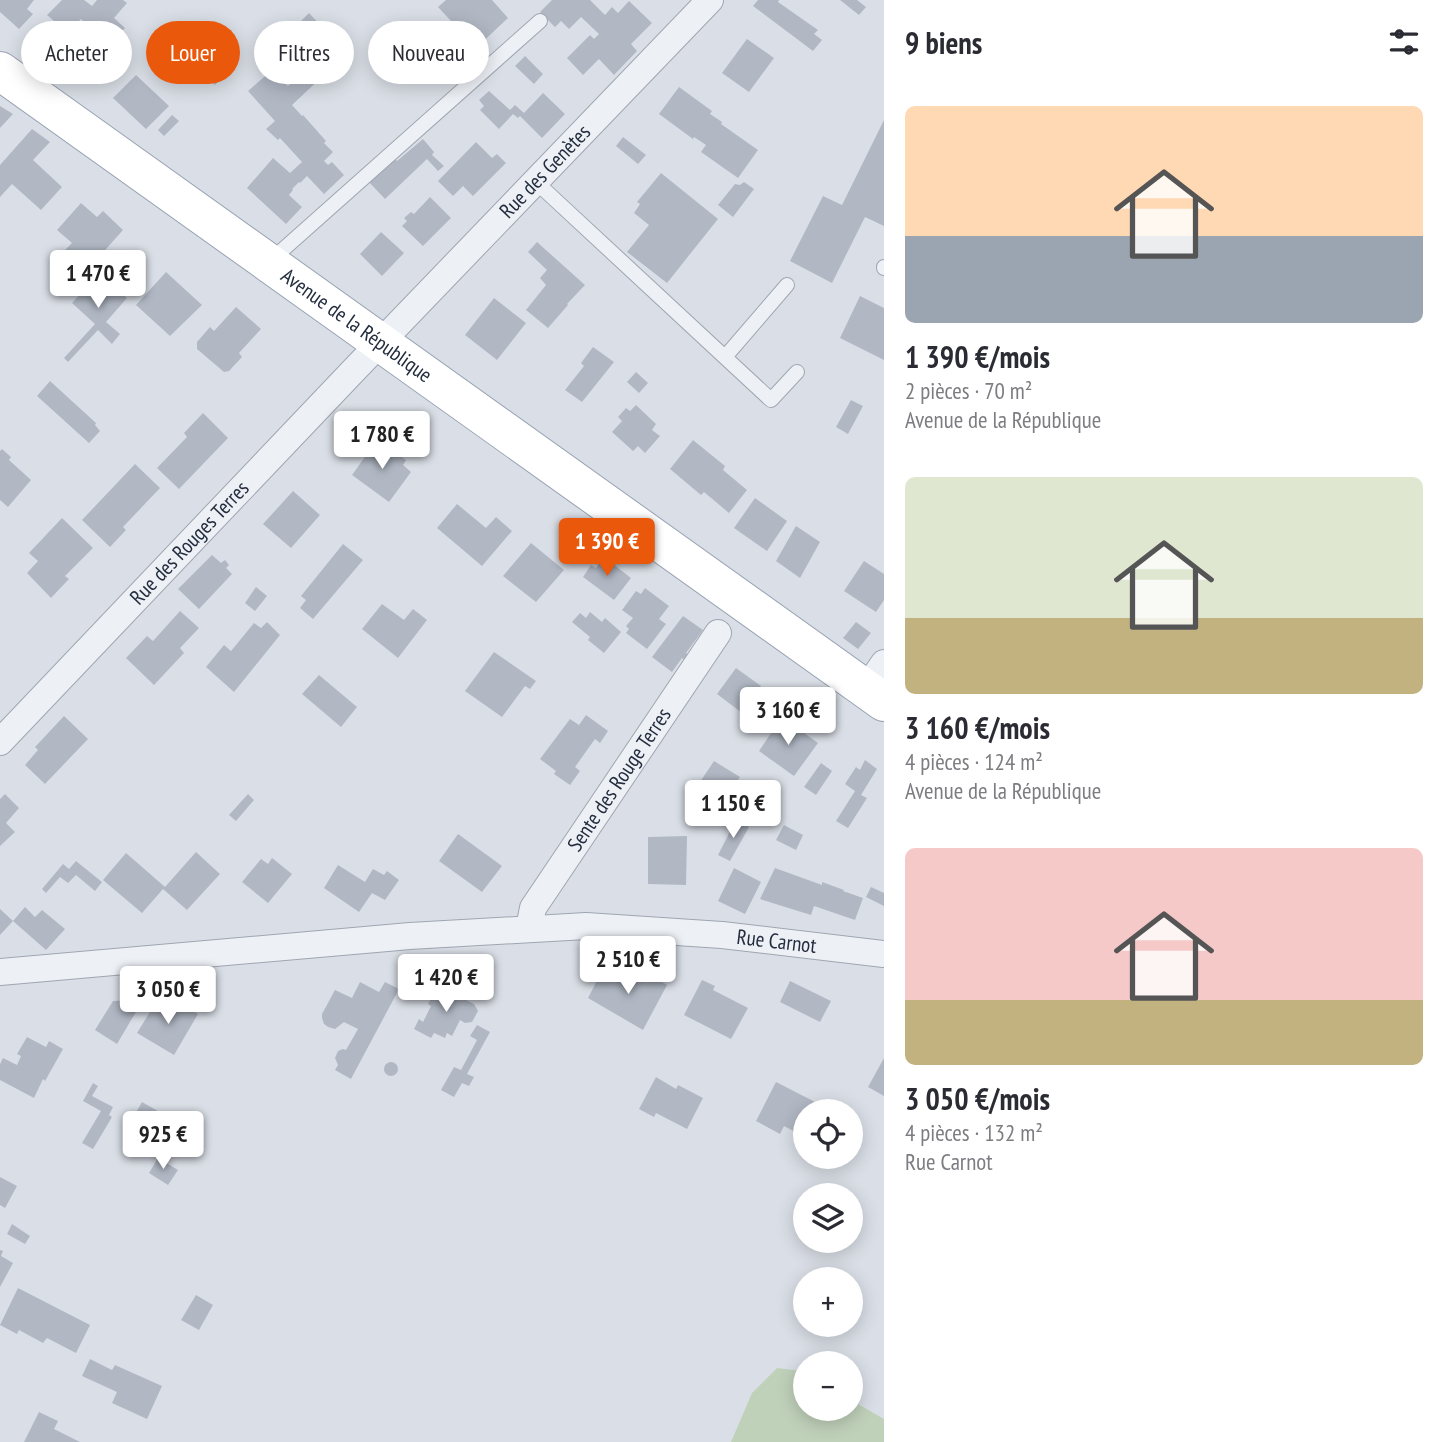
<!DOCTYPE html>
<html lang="fr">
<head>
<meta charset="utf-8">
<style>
	body { margin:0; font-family:"PT Sans Narrow",sans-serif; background:#f2f2f3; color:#2b2b33; height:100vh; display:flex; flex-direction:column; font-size:26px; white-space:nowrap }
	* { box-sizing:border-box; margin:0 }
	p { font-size:23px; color:#7c7c81 }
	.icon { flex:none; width:38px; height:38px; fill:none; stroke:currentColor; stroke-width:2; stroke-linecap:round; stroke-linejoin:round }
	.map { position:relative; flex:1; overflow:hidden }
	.sheet { display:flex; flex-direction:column; background:#fff; width:560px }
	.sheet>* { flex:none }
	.banner { position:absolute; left:21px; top:21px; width:665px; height:63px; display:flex; gap:14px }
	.buttons { position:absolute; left:793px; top:1099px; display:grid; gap:14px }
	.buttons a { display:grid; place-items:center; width:70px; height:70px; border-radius:50%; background:#fff; box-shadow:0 4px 18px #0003; font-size:35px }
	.price { position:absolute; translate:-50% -60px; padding:0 16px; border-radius:7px; background:#fff; color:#222; font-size:23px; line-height:46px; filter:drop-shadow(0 2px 4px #0008) }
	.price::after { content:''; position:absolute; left:50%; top:42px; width:21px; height:16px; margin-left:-10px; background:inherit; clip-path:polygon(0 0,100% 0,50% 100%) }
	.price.current { background:#ea580c; color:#fff }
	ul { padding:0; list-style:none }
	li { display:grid; align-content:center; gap:14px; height:371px; padding:0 21px }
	li span { display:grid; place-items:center; height:217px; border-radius:10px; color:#555 }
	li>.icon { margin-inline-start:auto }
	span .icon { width:126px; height:126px; fill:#fffc; stroke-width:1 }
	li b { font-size:30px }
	h2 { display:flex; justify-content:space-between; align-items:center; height:84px; padding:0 21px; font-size:30px }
	.tag { padding:0 24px; border-radius:32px; background:#fff; box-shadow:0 4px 18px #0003; font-size:24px; line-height:63px }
	.tag.current { background:#ea580c; color:#fff }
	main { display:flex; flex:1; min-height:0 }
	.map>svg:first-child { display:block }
	.garden { fill:#c0d1ba }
	.building { fill:#b1b8c4 }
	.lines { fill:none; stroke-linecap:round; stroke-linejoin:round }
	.lane-casing { stroke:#9fa6b1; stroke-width:16 }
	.street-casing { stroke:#9fa6b1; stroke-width:28 }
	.primary-casing { stroke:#98a3b3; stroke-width:40 }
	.lane { stroke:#edf0f5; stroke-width:14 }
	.street { stroke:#edf0f5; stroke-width:26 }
	.primary { stroke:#fff; stroke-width:38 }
	.labels { text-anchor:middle; stroke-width:6; stroke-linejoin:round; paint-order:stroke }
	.street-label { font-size:21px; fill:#232d3e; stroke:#e9eef4 }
</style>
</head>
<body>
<main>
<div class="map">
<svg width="884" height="1442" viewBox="0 0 884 1442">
	<rect width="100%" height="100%" fill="#dadfe7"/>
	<!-- garden -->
	<path class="garden" d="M777,1368l25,3 3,2v36h45l1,-9 33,19v23h-153l21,-49z"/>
	<!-- building -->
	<path class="building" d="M0,0h34l-7,9 6,5 -14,15 -19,-17z
		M62,0h22l8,6 5,-6h26l4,3 -13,15 11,10 -28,30 -26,-24 12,-13 -2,-2 -13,14 -21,-18z
		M446,0h46l16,18 -32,30 -38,-41z
		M552,0h38l15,15 7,-8 6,6 11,-12 23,22 -21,21 6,7 -23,24 -15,-16 -16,16 -16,-17 23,-23 4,4 5,-5 -18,-17 -12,12 -8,-8 -6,6 -15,-15z
		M758,0h21l-1,2 40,28 -4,4 8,6 -9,11 -60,-45z
		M840,0h17l9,7 -7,8z
		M309,13l14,15 -15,16 -15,-15z
		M62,39l10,9 -14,15 -10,-8z
		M747,39l27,19 -25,34 -27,-19z
		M222,55l12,11 -19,19 -11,-12z
		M525,56l18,18 -9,10 -19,-18z
		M313,63l11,12 -32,30 10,11 1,-1 23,26 -2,2 9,9 -9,9 4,4 4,-3 12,13 -20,19 -17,-18 -7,7 -1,-1 -7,7 1,1 -4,5 13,12 -16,17 -39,-36 26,-30 17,15 12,-11 -22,-24 -2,2 -12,-11 9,-8 -27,-30 24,-21 16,16 17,-15 1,2 4,-4 -2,-1z
		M136,75l33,31 -23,23 -33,-31z
		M679,87l33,24 -2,3 12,8 -1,2 37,26 -20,28 -37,-26 5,-7 -12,-8 -1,2 -34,-25z
		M489,91l21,19 5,-5 9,8 19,-20 22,21 -23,24 -22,-22 -2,2 -5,-4 -14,15 -19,-19 4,-4 -5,-6z
		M0,106l13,8 -13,14z
		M172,115l7,6 -15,15 -6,-6z
		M884,120v106l-19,-9 -33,66 -42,-22 33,-65 19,9z
		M32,129l18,13 -17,18 29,27 -21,23 -29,-26 -12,13v-32z
		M623,137l23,18 -8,9 -22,-18z
		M423,139l11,13 -2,3 12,11 -6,5 -11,-12 -42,40 -17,-18 25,-24 4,4z
		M476,142l16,16 5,-4 9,9 -33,33 -10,-10 -10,10 -15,-15z
		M661,173l57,46 -51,64 -40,-31 22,-27 -15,-12 6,-9 -3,-2z
		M744,182l10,7 -21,28 -15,-12 17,-21 5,1z
		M430,197l21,21 -28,28 -21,-20 5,-5 -3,-3 7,-6 3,2z
		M81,203l16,14 6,-6 20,19 -41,46 -23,-20 13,-13 -15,-13z
		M381,232l23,21 -22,23 -22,-22z
		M537,242l48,43 -18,19 1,1 -20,23 -22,-18 20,-25 -6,-7 7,-8 -19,-18z
		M166,272l36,33 -32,31 -34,-31z
		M99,273l11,10 3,-3 7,5 -4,4 11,9 -21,24 14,12 -8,10 -14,-14 -30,32 -4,-4 31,-34 -23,-21z
		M860,296l24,12v52l-44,-22z
		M494,298l32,25 -29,37 -32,-25z
		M236,307l25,22 -22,24 3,4 -13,14 -5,1 -27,-23v-7l13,-15 4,4z
		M593,347l21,15 -32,40 -17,-12 19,-24 -3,-3z
		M636,372l12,11 -9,10 -12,-11z
		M50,381l46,42 -1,2 5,6 -11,12 -52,-47z
		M851,400l12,6 -15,28 -12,-7z
		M636,405l20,19 -4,6 8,6 -15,17 -7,-7 -5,5 -21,-19 10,-11 -4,-4 8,-9 4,3z
		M203,413l25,25 -49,51 -22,-21 30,-31 -3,-4z
		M377,440l29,20 -3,5 8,7 -22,30 -37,-27z
		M693,440l32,26 -2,4 24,20 -18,23 -25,-21 -3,3 -31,-26z
		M2,449l9,8 -2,3 22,20 -23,27 -8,-7v-49z
		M135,464l25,24 -37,39 3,3 -16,17 -28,-27z
		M293,491l27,24 -29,33 -28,-24z
		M755,498l32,23 -20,30 -33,-23z
		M457,504l29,24 10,-11 16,14 -30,35 -45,-38z
		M62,518l31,30 -28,28 4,3 -18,19 -24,-25 11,-12 -9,-8z
		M796,526l24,16 -20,36 -24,-17z
		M531,543l33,27 -28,32 -33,-26z
		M343,544l20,16 -50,59 -13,-11 6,-8 -5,-4z
		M212,555l9,8 4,-3 4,5 -3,3 6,6 -33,35 -21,-20z
		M604,557l27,21 -17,22 -31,-23 8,-12 5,3z
		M864,561l20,13v26l-8,12 -32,-21z
		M256,587l11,9 -12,15 -10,-8z
		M645,588l24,18 -10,13 7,5 -19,25 -21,-16 3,-4 -3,-3 7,-8 -11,-8 14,-19 5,3z
		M382,604l22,16 9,-11 14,11 -29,38 -36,-29z
		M180,611l19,17 -19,20 4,5 -30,32 -28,-27 21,-22 6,5z
		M590,612l12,10 3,-4 16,14 -17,21 -16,-13 2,-3 -18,-15 8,-9 6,5z
		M683,616l20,14 -17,23 4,3 -4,5 -4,-3 -10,14 -20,-15z
		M267,622l13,13 -46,57 -28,-25 18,-22 7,6 23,-28 7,5z
		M856,622l15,11 -13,16 -15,-11z
		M494,652l42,29 -6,8 -5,-3 -23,31 -37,-26z
		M736,668l25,18 -19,27 -25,-19z
		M319,675l38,32 -16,20 -39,-33z
		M586,715l22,16 -8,12 -5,-4 -20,28 5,4 -10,14 -16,-11 2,-3 -16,-12 30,-40 9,6z
		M64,716l24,23 -43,45 -20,-19 13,-15 -3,-3z
		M782,717l36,26 -24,33 -35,-25z
		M865,760l12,9 -16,26 6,3 -19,30 -12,-7 19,-30 -10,-7 11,-17 4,3z
		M714,761l26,16 -16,24 -26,-16z
		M821,763l11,8 -16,24 -12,-8z
		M5,794l14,14 -13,15 9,9 -15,14v-47z
		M248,794l6,6 -18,21 -7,-6z
		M736,820l13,7 -19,34 -12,-6z
		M784,825l19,10 -7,15 -20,-10z
		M458,834l44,32 -20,26 -43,-31z
		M687,836l-1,49 -38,-1v-47z
		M196,852l24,22 -33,36 -24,-21 -21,24 -39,-33 23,-27 39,34z
		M272,858l20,16 -24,29 -26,-21 19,-23 7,5z
		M76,861l26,21 -7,9 -19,-16 -8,8 -8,-6 -14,16 -4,-4 21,-25 6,5z
		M338,865l27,17 8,-13 11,6 3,-4 12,9 -14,20 -13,-7 -13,19 -35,-24z
		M734,868l27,14 -16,32 -27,-13z
		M775,868l47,17v-3l22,8 -1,1 20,7 -8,22 -41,-14 -3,9 -51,-16z
		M871,887l13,6v13l-18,-9z
		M25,907l10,10 7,-7 23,19 -19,21 -33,-29z
		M0,909l13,12 -13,14z
		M613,968l26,13 5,-9 23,13 -24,45 -55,-32 14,-27z
		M702,980l13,6 -2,4 35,18 -17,31 -47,-24z
		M790,981l41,20 -11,21 -40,-20z
		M360,982l19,10 6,-10 14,7 -48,90 -16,-9 3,-5 -3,-7 3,-7 5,-2 3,1 12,-21 -14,-7 -9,7 -7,-2 -4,-3 -2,-6v-4l13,-24 17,8z
		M438,986l36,18 4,7 -6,11 -7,1 -5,-3 -8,16 -5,-3 -2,5 -11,-5 -3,5 -17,-9 5,-10 4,3 8,-16 -3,-2z
		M173,999l25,15 -24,41 -37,-22 16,-26 11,7z
		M143,1000l-26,44 -22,-14 18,-29z
		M477,1025l13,7 -23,42 7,3 -5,9 -7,-3 -8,14 -13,-7 13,-23 7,3 16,-30 -7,-4z
		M27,1037l19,10 3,-6 14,8 -18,32 -2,-2 -9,19 -34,-18v-16l3,-6 14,7 4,-9 -4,-2z
		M884,1058v38l-16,-9z
		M384 1069a7 7 0 1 1 14 0a7 7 0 1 1-14 0Z
		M656,1077l20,12 2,-4 25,13 -16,31 -31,-16 -2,4 -15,-8z
		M776,1082l45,23 -3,6h-13v26l-21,-11 -4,8 -24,-13z
		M93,1083l5,3 -6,10 21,11 -4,8 3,2 -19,32 -11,-6 19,-32 -18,-10z
		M142,1102l21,12 -12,22 -21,-13z
		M158,1158l20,12 -10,15 -19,-12z
		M0,1177l17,9 -12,22 -5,-3z
		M12,1224l18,12 -5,8 -18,-10z
		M0,1250l3,1 -2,5 12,7 -13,24z
		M18,1288l72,37 -14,28 -29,-15 -4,5 -24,-13 -2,4 -17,-9z
		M196,1295l17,10 -14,25 -18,-10z
		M90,1359l22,11 3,-5 47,21 -15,33 -35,-16 5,-11 -35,-16z
		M39,1412l19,9 -4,8 26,13h-56z"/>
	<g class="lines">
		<defs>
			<path id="lane" d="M536,182l235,218 26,-28
				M269,262l271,-241
				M884,267v1
				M725,357l62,-72"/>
			<g id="street">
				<path d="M866,689l18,-26"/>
				<path id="s1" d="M0,742l355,-373 355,-369"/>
				<path id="s2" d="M529,928l4,-20 185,-275"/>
				<path id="s3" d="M0,972l410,-36 176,-10 136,9 162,19"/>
			</g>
			<g id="primary">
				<path id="s4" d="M0,71l884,631"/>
			</g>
		</defs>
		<!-- lane casing -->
		<use href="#lane" class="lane-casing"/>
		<!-- street casing -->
		<use href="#street" class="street-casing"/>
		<!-- primary casing -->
		<use href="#primary" class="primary-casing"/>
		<!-- lane -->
		<use href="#lane" class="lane"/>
		<!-- street -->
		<use href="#street" class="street"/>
		<!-- primary -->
		<use href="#primary" class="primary"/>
	</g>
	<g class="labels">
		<!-- street labels -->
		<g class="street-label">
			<text dy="7" stroke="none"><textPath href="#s1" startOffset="789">Rue des Genètes</textPath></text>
			<text dy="7" stroke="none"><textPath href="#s4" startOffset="438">Avenue de la République</textPath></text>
			<text dy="7" stroke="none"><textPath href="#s1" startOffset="275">Rue des Rouges Terres</textPath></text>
			<text dy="7" stroke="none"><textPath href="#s2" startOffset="175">Sente des Rouge Terres</textPath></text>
			<text dy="7" stroke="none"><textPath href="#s3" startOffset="779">Rue Carnot</textPath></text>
		</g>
	</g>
</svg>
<div class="buttons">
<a><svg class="icon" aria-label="locate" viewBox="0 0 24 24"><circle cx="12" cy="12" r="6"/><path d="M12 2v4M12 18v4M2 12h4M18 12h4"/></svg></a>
<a><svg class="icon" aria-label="layers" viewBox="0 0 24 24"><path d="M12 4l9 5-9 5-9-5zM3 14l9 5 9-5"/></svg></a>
<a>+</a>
<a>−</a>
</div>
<b class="price" style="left:98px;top:310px">1 470 €</b>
<b class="price" style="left:382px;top:471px">1 780 €</b>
<b class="price current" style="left:607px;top:578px">1 390 €</b>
<b class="price" style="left:788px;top:747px">3 160 €</b>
<b class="price" style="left:733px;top:840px">1 150 €</b>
<b class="price" style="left:628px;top:996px">2 510 €</b>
<b class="price" style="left:446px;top:1014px">1 420 €</b>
<b class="price" style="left:168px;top:1026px">3 050 €</b>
<b class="price" style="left:163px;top:1171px">925 €</b>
<div class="banner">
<a class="tag">Acheter</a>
<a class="tag current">Louer</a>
<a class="tag">Filtres</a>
<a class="tag">Nouveau</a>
</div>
</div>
<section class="sheet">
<h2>9 biens<svg class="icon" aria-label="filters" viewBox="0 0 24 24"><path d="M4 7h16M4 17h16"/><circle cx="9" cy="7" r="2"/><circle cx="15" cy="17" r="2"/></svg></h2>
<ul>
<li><span style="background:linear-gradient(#ffd9b3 60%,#9aa5b1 0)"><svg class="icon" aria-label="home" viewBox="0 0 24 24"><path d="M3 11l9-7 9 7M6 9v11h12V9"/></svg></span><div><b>1 390 €/mois</b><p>2 pièces · 70 m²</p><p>Avenue de la République</p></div></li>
<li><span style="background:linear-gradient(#dfe7d0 65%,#c2b280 0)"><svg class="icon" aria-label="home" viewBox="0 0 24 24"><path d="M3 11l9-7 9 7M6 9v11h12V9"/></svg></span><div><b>3 160 €/mois</b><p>4 pièces · 124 m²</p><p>Avenue de la République</p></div></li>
<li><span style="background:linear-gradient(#f6c9c9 70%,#c2b280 0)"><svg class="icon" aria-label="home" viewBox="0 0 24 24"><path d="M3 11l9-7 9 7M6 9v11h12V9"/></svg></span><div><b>3 050 €/mois</b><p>4 pièces · 132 m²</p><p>Rue Carnot</p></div></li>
</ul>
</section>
</main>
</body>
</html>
